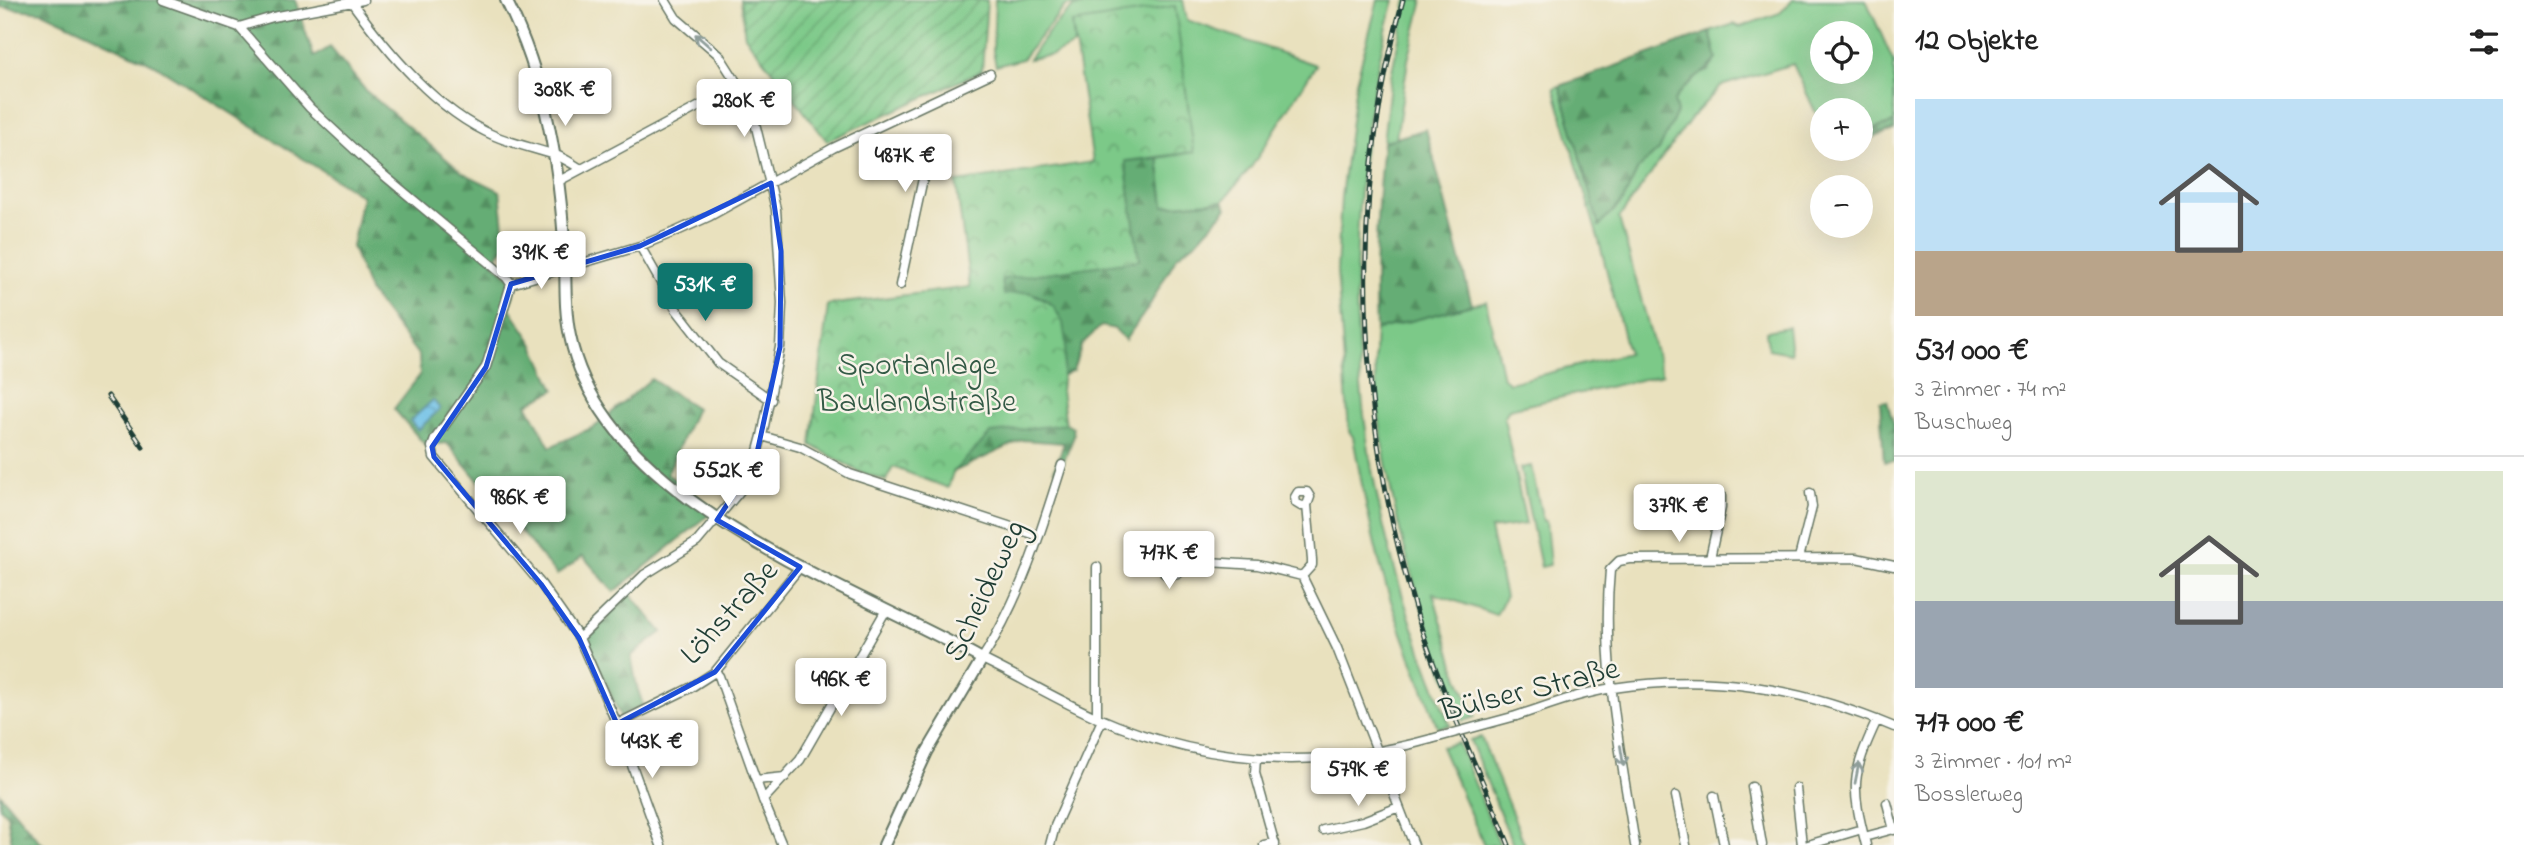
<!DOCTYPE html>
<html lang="de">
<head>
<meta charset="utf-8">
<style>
	body { margin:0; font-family:"Indie Flower",sans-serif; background:#f2f2f2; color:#222; height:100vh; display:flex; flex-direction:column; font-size:26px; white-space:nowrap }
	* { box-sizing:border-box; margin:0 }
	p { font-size:23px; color:#767676 }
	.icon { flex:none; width:38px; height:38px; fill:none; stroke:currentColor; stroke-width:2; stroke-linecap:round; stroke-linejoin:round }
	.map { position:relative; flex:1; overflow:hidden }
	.panel { display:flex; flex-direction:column; background:#fff; width:630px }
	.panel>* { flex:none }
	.controls { position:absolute; left:1810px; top:21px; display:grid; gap:14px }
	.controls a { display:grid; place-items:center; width:63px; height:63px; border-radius:50%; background:#fff; box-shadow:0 7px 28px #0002; font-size:35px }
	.price { position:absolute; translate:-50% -60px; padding:0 16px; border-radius:7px; background:#fff; color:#222; font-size:23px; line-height:46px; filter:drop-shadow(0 2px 4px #0008) }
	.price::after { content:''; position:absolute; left:50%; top:42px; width:21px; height:16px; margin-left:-10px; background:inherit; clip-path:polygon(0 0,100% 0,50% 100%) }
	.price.active { background:#0f766e; color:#fff }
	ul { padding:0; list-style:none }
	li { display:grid; align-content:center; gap:14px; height:371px; padding:0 21px }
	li+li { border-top:2px solid #e0e0e0 }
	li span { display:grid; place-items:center; height:217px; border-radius:0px; color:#555 }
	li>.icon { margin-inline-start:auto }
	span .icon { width:126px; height:126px; fill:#fffc; stroke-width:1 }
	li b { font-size:30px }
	h2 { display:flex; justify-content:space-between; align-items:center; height:84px; padding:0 21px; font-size:30px }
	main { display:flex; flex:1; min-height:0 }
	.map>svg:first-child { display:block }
	.grass { fill:#7cc988; stroke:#4e835e; stroke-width:2; fill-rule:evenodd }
	.forest { fill:url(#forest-firs); stroke:#427554; stroke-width:2 }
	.park { fill:url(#park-crowns); stroke:#4e835e; stroke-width:2 }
	.garden { fill:url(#garden-furrows); stroke:#4e835e; stroke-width:2 }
	.water { fill:url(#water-waves); stroke:#447e8e; stroke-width:2 }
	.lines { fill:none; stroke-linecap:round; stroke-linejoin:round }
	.street-casing { stroke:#667664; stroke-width:11 }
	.secondary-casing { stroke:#667664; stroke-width:14 }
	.street { stroke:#fff; stroke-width:8 }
	.secondary { stroke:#fff; stroke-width:10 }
	.rail-casing { stroke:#1f3d34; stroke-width:5 }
	.rail { stroke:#f7f3e8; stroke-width:2.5; stroke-dasharray:8; stroke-linecap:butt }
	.street-bridge-casing { stroke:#667664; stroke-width:11; stroke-linecap:butt }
	.street-bridge { stroke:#fff; stroke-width:8 }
	.oneway { stroke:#8f9e9a }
	.marked { fill:none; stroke:#1d4ed8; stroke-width:5; stroke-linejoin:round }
	.labels { text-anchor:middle; stroke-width:5; stroke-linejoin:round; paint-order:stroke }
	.park-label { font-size:32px; fill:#325945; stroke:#f7f3e8 }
	.street-label { font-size:32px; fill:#1f3d34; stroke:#f7f3e8 }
</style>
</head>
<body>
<main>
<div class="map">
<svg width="1894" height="845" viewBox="0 0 1894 845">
	<defs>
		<pattern id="forest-firs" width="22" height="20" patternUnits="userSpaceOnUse" patternTransform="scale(1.75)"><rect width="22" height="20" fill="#65ad74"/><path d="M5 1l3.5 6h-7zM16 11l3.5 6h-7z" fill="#538e60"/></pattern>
		<pattern id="park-crowns" width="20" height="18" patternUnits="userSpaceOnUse" patternTransform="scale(1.75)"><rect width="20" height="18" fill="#7cc988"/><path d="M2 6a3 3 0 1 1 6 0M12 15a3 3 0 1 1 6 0" fill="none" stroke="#65a470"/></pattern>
		<pattern id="garden-furrows" width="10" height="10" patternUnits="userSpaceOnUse" patternTransform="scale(1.75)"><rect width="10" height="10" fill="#7cc988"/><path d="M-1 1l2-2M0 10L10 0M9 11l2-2" fill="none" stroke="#65a470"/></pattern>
		<pattern id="water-waves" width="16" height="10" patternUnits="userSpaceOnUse" patternTransform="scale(1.75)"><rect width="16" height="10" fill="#6ac0e7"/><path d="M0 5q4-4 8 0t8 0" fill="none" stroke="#579dbc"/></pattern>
	</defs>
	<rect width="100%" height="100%" fill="#f7f3e8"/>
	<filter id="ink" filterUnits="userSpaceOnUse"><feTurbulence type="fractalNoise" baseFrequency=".0143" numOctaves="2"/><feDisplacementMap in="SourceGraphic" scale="14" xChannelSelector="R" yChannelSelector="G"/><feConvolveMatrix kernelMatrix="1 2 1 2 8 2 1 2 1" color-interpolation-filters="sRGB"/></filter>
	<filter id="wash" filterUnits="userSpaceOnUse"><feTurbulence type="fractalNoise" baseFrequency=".00686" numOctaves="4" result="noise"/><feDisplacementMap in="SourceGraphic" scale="28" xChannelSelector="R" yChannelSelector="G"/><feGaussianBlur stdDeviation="1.57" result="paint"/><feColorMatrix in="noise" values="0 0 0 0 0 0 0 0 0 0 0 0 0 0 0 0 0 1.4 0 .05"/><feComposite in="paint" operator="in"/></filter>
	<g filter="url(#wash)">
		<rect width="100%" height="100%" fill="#e9e1be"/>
		<!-- grass -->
		<path class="grass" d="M995,0h110l-40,6 -43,53 -26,7 -3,-15z
			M1134,0h49l4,20 129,45 -64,101 -29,35 -59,5 -6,-48 36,-6 -122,-129 2,22 -21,10 -24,4 25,-34 19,-18z
			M1378,0h16c-48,170 -50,369 -7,540 16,64 38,125 63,185l-12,3c-20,-53 -42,-106 -57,-160 -12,-43 -20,-87 -28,-131l-4,-6 -12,-160 4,-74 15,-115z
			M1407,0h16l-15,60 -12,79 -13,3 8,-66z
			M1793,0h73l28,63v60l-34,10v-23h-38v16l-29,-62 -72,22 -29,31 -73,101 43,157 -153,34 -5,9 22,106 -36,5 15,68 -9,18 -63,-22 22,75 20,49 -12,4c-38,-93 -68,-188 -82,-289 -4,-33 -8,-68 -5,-102l110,-29 17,77 6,5 119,-30 -29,-112 -45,-153 6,-2 39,139 24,-24 15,-32 21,-19 15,-49 5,-10 17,-15 12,-5 9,-12 -7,-27 24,-8 6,3 40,-14zM1822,33h38v39h-38z
			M1788,327l3,26 -23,-4 -2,-18z
			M1531,466l12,55h3l4,44 -9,2 -21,-99z
			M1481,737l44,108h-12l-43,-105z
			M1458,743l42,102h-16l-43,-98z"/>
		<!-- forest -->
		<path class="forest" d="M0,0h295l19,57 16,-10 36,44 97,82 37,18 6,54 -14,17 17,14 6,14 -6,17 24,36 22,47 -28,14 23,43 46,-21 55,-47 45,29 -29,66 48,36 -101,82 -31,-36 -26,19 -110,-132 -22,2 -31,-36 26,-34 -1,-19 -50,-65 -17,-44 10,-51 -207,-131 -112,-53 -43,-5z
			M1710,32l7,27c-13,17 -33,23 -43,42l3,11 -18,38 -21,19 -15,32 -24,25 -39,-140z
			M1894,123v7l-34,12v-9z
			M1426,129l46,176 -96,25c-3,-63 1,-125 7,-188z
			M1158,158l6,48 59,-5 4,7 -30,33 -20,15 -29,52 -23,32 -10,-11 -14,-3 -19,18 -9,26 -11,6c4,-33 9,-70 -31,-83 -7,-2 -19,1 -27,2l-2,-16 137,-19 -14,-99z
			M1887,401l7,25v35l-10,1 -4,-60z
			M1066,424l7,4 1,8 -14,34h-6l10,-27 -42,-3 -69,32 38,-39z
			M630,593l32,39 -31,24 6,31 6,18 -23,11 -18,-43 -16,-32z
			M0,794l39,47 5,4 -32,-1 -5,-30 -7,-6z"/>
		<!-- park -->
		<path class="park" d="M1175,6l19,146 -69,9 14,99 -137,19 2,16 25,-3 24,13 10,18 3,20 -5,48 5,33 -75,9 -38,39 -5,16 -55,-21 -7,14 -28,-10 -47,-26 17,-140 142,-18 -14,-105 137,-20 -21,-139z"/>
		<!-- garden -->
		<path class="garden" d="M740,0h247l-5,71 -155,70 -82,-105z"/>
		<!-- water -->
		<path class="water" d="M433,400l7,9 -22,21 -8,-9z"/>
	</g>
	<g filter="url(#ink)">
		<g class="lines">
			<defs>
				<path id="street" d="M163,0l76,27 71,81 58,54 139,116 4,6
					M350,0c37,51 86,111 145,136 19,8 38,12 57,18 10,2 20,10 29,15
					M239,27l34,-10 90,-17
					M858,136l68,17 1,7 -27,125
					M557,182l182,-97
					M640,246l36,63 42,54 53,37
					M511,284l-25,83 -51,72 -3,8 2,10 107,127 38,54 38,86 44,121
					M511,284l129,-38 37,-15 33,-15 123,-68 157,-74
					M762,436l38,11 50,27 189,62
					M1062,465c-21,67 -42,135 -80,194 38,18 75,41 114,58 109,48 221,54 335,22
					M1710,558l11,-50v-12
					M1799,558l13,-51 -2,-14
					M1179,561l2,9 -3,4 -8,2 -5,-2 -2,-10 3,-4h9l83,5 44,11 35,72 77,197
					M1097,567v151
					M1302,576l10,-11v-5l-5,-55 3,-8 -3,-5h-9l-3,5 1,6 5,3 6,-1
					M579,638l65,-63 53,-33 48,-57 10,-23 7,-26 18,-89 2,-44 -6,-94 -21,-86 -10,-27 -26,-41 -43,-37 -11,-18
					M715,672l4,4 44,124 19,45
					M1516,716c31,-10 64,-23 97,-28 99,-15 189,0 281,39
					M617,724l73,-36 25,-16 85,-105
					M1256,759l-1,14 20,72
					M756,780l29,-3
					M1752,787l10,58
					M1796,788l6,57
					M1676,796l10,49
					M1714,796l10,49
					M763,800l37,-40 86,-150
					M1887,803l7,27
					M1323,830l40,-9 36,-14
					M1864,837l30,-8
					M1050,845l5,-19 47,-106
					M1264,845l11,-2
					M1635,845c-14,-91 -34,-182 -25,-275l9,-9 10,-2 227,-1 38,8
					M1808,845l54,-16
					M1866,845c-15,-59 -15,-69 11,-125"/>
				<path id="secondary" d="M506,0c40,79 54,168 59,257 1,26 -1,52 5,79 34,168 279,248 412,323l-55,93 -43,93"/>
			</defs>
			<!-- street casing -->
			<use href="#street" class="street-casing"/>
			<!-- secondary casing -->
			<use href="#secondary" class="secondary-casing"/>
			<!-- street -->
			<use href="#street" class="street"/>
			<!-- secondary -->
			<use href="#secondary" class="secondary"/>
			<defs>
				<path id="rail" d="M1403,0c-54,194 -48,406 9,598 24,85 64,165 97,247
					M108,396l35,51"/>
			</defs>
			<!-- rail casing -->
			<use href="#rail" class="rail-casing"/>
			<!-- rail -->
			<use href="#rail" class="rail"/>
			<defs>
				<path id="street-bridge" d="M1431,739l85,-23"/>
			</defs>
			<!-- street-bridge casing -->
			<use href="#street-bridge" class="street-bridge-casing"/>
			<!-- street-bridge -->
			<use href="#street-bridge" class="street-bridge"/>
		</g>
		<!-- one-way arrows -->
		<defs><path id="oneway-shaft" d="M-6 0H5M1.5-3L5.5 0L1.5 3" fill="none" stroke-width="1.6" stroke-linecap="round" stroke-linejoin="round" transform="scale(1.75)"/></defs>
		<g class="oneway">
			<use href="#oneway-shaft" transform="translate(703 41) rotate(-139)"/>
			<use href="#oneway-shaft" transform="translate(1622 756) rotate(81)"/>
			<use href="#oneway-shaft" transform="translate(1857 773) rotate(-79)"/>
		</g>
	</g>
	<!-- marked area -->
	<path class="marked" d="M771,183l10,68 -1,96 -25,115 -38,58 83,47 -85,105 -98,52 -38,-86 -38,-54 -107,-127 -2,-10 54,-80 25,-83 129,-38z"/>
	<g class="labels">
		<!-- park labels -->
		<g class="park-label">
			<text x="917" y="374">Sportanlage<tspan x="917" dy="37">Baulandstraße</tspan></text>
		</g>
		<!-- street labels -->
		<g class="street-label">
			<text transform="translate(983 590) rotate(-65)" y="11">Scheideweg</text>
			<text transform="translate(728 611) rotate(-48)" y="11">Löhstraße</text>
			<text transform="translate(1529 688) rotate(-14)" y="11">Bülser Straße</text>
		</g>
	</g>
</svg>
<div class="controls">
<a><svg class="icon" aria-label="locate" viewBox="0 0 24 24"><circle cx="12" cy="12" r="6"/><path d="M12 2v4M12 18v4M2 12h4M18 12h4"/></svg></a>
<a>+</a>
<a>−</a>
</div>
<b class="price" style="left:565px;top:128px">308K €</b>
<b class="price" style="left:744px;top:139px">280K €</b>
<b class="price" style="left:905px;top:194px">487K €</b>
<b class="price" style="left:541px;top:291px">391K €</b>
<b class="price active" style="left:705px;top:323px">531K €</b>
<b class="price" style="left:728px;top:509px">552K €</b>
<b class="price" style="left:520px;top:536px">986K €</b>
<b class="price" style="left:1679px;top:544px">379K €</b>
<b class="price" style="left:1169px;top:591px">717K €</b>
<b class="price" style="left:841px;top:718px">496K €</b>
<b class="price" style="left:652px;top:780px">443K €</b>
<b class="price" style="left:1358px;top:808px">579K €</b>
</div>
<section class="panel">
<h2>12 Objekte<svg class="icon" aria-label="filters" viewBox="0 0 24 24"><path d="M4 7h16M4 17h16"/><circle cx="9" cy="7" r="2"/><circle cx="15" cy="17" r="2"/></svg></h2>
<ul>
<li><span style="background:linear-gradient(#bfe0f5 70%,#b9a48a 0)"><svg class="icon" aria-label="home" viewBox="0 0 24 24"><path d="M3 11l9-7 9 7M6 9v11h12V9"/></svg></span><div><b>531 000 €</b><p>3 Zimmer · 74 m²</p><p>Buschweg</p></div></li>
<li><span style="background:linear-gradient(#dfe7d0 60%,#9aa5b1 0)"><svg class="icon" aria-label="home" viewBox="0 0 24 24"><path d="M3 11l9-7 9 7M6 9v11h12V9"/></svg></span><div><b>717 000 €</b><p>3 Zimmer · 101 m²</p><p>Bosslerweg</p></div></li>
</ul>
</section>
</main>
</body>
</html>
